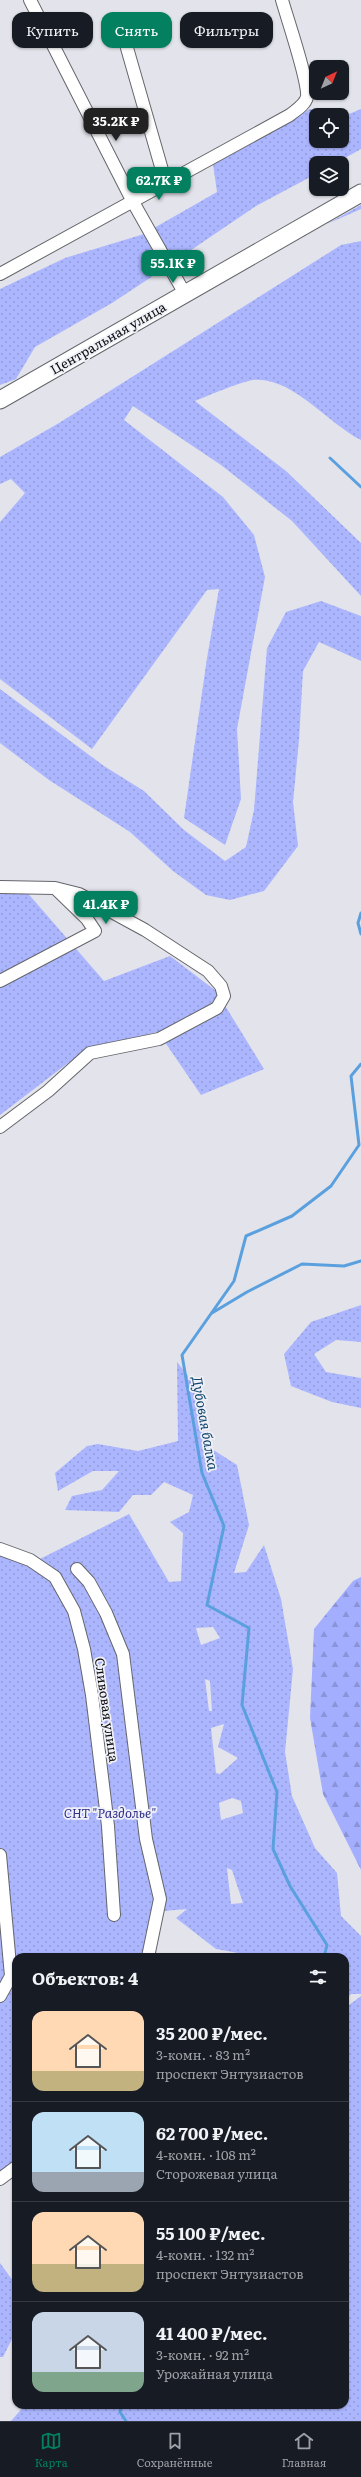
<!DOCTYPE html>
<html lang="ru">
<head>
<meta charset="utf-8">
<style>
	body { margin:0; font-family:Literata,serif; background:#242831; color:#f1f3f6; height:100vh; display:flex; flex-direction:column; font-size:15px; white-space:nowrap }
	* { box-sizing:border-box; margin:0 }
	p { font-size:13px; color:#9ea1a6 }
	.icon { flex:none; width:22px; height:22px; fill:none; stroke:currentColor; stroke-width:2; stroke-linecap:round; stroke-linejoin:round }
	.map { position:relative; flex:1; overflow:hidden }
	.drawer { position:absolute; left:12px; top:1953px; width:337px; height:456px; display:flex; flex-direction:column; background:#171b24; border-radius:12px; box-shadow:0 1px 3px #0004 }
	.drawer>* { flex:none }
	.top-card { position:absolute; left:12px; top:12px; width:337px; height:36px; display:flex; gap:8px }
	.needle { width:26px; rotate:43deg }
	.tools { position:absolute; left:309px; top:60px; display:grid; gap:8px }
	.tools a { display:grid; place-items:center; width:40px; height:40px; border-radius:8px; background:#171b24; box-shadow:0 1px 3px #0004; font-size:20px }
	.price { position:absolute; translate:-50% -34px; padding:0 9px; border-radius:8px; background:#038060; color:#fff; font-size:13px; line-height:26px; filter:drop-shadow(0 1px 2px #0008) }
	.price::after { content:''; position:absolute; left:50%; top:24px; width:12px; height:9px; margin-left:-6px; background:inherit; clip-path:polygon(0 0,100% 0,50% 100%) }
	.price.on { background:#222; color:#fff }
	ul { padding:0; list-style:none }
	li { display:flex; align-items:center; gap:12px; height:100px; padding:0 20px }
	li+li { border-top:1px solid #363941 }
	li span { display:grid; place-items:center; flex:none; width:112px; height:80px; border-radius:12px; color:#555 }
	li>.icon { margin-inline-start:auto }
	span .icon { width:48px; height:48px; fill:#fffc; stroke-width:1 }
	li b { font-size:17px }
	h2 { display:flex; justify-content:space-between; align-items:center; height:48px; padding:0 20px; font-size:17px }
	.chip { padding:0 14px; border-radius:12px; background:#171b24; box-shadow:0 1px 3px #0004; font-size:14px; line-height:36px }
	.chip.on { background:#038060; color:#fff }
	.menu { display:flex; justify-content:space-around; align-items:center; height:56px; border-top:1px solid #363941; background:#171b24; font-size:11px; color:#9ea1a6 }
	.menu a { display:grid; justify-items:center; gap:2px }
	.menu .on { color:#038060 }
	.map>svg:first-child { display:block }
	.grass { fill:url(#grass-dots); fill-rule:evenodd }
	.forest { fill:url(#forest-firs) }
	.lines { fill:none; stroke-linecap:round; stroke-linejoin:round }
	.stream { stroke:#5ba0de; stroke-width:3 }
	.street-casing { stroke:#65666b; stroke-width:14 }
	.secondary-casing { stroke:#65666b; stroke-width:19 }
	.street { stroke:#fff; stroke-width:12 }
	.secondary { stroke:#fff; stroke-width:17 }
	.labels { text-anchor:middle; stroke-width:3.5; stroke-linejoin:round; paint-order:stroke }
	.street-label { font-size:13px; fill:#0d0d0f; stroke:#f0f1f8 }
	.park-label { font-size:13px; font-style:italic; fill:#312f89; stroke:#f0f1f8 }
	.water-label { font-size:14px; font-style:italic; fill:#0f436b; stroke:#f0f1f8 }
</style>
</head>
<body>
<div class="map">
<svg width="361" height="2421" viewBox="0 0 361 2421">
	<defs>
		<pattern id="grass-dots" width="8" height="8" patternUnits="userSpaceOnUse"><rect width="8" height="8" fill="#abb6fe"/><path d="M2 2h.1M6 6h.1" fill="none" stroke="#929bd8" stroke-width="1.8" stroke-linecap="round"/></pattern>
		<pattern id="forest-firs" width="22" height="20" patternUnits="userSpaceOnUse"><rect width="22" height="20" fill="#a3aeff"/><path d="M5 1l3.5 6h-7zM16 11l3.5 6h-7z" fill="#8b94d9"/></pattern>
	</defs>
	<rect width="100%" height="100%" fill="#e3e4eb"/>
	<!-- grass -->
	<path class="grass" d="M310,109l19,6h-13v26h26v-24l19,-8v40l-25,14h-20v11l-60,32 -84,57 -18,-35 63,-36 -4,-28z
		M361,205v4l-34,15z
		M144,234l18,36 -50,33 -77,44 -19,32 -16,6v-96l65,-31z
		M361,241v199c-34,-17 -69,-64 -108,-60 -13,2 -46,16 -58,21l91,70 75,72v53l-69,-75 -71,-56 -88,-59 -9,14 99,77 31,38 11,42 -28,152 4,70 -16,46 -41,-27 23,-160 12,-69 -12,1 -115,159 -92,-70v-157l25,-29 -14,-14 -11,5v-27l59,-34 282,-178z
		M321,601l40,15v45l-42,-19 -16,29 -4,69 -6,62 5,44 -34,45 -34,9 -24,-5 -33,-24 -43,-39 -81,-52 -49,-37v-54l104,77 40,25 40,39 41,31 21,-14 8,-37 13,-162 19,-36z
		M25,890l79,91 66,-25 46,35 48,78 -63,26 -43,-63 -57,13 -29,15 -72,55v-224z
		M361,1305v37l-25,-2 -22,14 12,18 35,6v30l-29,-6 -41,-16 -7,-32 27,-32z
		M177,1362l24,30 3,52 33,21 12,60 -15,48 12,-1 18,-27 17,54 12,70 -8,83 7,44 23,52 22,25 4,43 20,20v58h-10l-6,6v-43h-85l-44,-8 -40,-31 11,-9 -23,2 -13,46h-135v204l-16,12v-621l32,11 97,-49 40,68 12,-1 2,-48 -13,-11 19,-10 4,-17 -29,-13 -13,13h-18l-14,17 -54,-2 7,-14 30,-6 17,-19h-26l-35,20 -3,-18 32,-27 11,-2 40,7 40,-10zM213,1627l7,11 -19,7 -5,-17zM205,1679l5,2 2,30h-3zM224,1724l-6,23 20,11 -18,16 -4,-1 -5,-45zM232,1798l9,3 2,12 -22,7 -2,-17zM227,1868l5,2 11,33 -12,1z
		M361,1996v425h-350l14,-16h320v-397z
		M0,2263l16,22v46l-13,26h-3z"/>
	<!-- forest -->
	<path class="forest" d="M361,1577v293l-38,-76 -13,-76 4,-89 39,-48z"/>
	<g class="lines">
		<!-- stream -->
		<path class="stream" d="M330,458l31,29
			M361,913l-3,10 3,11
			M212,1313l35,-21 55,-28 42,2 17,-5
			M324,1957l3,-12 -37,-59 -17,-37 4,-57 -35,-87 7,-77 -42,-23 17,-79 -22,-53 -20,-118 52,-74 12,-45 46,-20 39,-30 28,-41 -8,-69 10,-12
			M121,2405l-1,7 6,9"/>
		<defs>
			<path id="street" d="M30,0l103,202 52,92
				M119,20l47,164
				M0,274l290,-159c6,-5 15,-10 17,-18 2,-15 -20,-79 -25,-97
				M0,887l55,1 32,31 8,12 -95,50
				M0,1127l48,-36 42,-38 69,-14 58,-31 7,-12 -3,-10 -13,-15 -63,-41 -66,-36 -24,-6
				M0,1549l30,11 25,17 19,34 10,38 8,46 16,131 6,89
				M77,1569l12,13 17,31 17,41 23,185 14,60 -12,58
				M0,1855l11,121 -11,20
				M0,2179l16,-12"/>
			<path id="secondary" d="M0,400l361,-207"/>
		</defs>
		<!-- street casing -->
		<use href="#street" class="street-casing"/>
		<!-- secondary casing -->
		<use href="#secondary" class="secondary-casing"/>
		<!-- street -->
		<use href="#street" class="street"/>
		<!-- secondary -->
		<use href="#secondary" class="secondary"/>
	</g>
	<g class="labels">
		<!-- street labels -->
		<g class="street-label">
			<text transform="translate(108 338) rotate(-30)" y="5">Центральная улица</text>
			<text transform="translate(107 1710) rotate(82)" y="5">Сливовая улица</text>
		</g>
		<!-- park labels -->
		<g class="park-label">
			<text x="110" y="1818">СНТ "Раздолье"</text>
		</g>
		<!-- water labels -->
		<g class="water-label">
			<text transform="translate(205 1423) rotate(80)" y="5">Дубовая балка</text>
		</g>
	</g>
</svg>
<div class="tools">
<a><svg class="needle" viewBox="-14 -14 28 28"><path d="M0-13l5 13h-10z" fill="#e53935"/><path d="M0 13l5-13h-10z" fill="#9ea1a6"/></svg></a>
<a><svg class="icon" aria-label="locate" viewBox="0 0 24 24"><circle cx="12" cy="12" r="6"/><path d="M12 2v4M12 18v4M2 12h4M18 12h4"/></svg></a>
<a><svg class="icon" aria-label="layers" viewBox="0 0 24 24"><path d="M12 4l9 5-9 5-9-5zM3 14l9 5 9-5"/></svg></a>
</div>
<b class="price on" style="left:116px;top:142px">35.2K ₽</b>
<b class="price" style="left:159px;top:201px">62.7K ₽</b>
<b class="price" style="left:173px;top:284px">55.1K ₽</b>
<b class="price" style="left:106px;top:925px">41.4K ₽</b>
<div class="top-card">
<a class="chip">Купить</a>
<a class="chip on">Снять</a>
<a class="chip">Фильтры</a>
</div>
<section class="drawer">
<h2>Объектов: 4<svg class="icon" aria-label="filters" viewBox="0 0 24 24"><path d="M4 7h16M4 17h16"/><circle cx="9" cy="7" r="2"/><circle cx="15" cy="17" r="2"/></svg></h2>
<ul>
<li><span style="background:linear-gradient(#ffd9b3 75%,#c2b280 0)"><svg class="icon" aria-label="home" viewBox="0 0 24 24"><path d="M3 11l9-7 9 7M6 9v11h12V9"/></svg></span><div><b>35 200 ₽/мес.</b><p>3-комн. · 83 m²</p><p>проспект Энтузиастов</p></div></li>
<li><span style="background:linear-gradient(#bfe0f5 75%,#9aa5b1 0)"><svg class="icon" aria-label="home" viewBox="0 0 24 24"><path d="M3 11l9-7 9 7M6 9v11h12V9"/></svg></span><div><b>62 700 ₽/мес.</b><p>4-комн. · 108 m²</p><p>Сторожевая улица</p></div></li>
<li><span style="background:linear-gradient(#ffd9b3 65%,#c2b280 0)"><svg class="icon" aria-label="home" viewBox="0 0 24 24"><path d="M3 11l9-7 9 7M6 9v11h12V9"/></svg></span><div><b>55 100 ₽/мес.</b><p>4-комн. · 132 m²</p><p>проспект Энтузиастов</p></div></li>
<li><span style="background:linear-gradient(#c9d6e8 75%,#7fa58c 0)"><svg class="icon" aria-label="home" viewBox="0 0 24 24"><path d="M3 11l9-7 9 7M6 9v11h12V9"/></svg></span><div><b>41 400 ₽/мес.</b><p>3-комн. · 92 m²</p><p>Урожайная улица</p></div></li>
</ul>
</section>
</div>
<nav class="menu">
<a class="on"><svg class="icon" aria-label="map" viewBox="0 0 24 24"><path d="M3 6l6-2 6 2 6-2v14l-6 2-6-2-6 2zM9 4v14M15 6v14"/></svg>Карта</a>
<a><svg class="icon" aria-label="saved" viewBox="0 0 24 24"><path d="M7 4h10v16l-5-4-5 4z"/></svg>Сохранённые</a>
<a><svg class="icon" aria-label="home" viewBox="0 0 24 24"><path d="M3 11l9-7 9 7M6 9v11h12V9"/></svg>Главная</a>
</nav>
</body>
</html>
